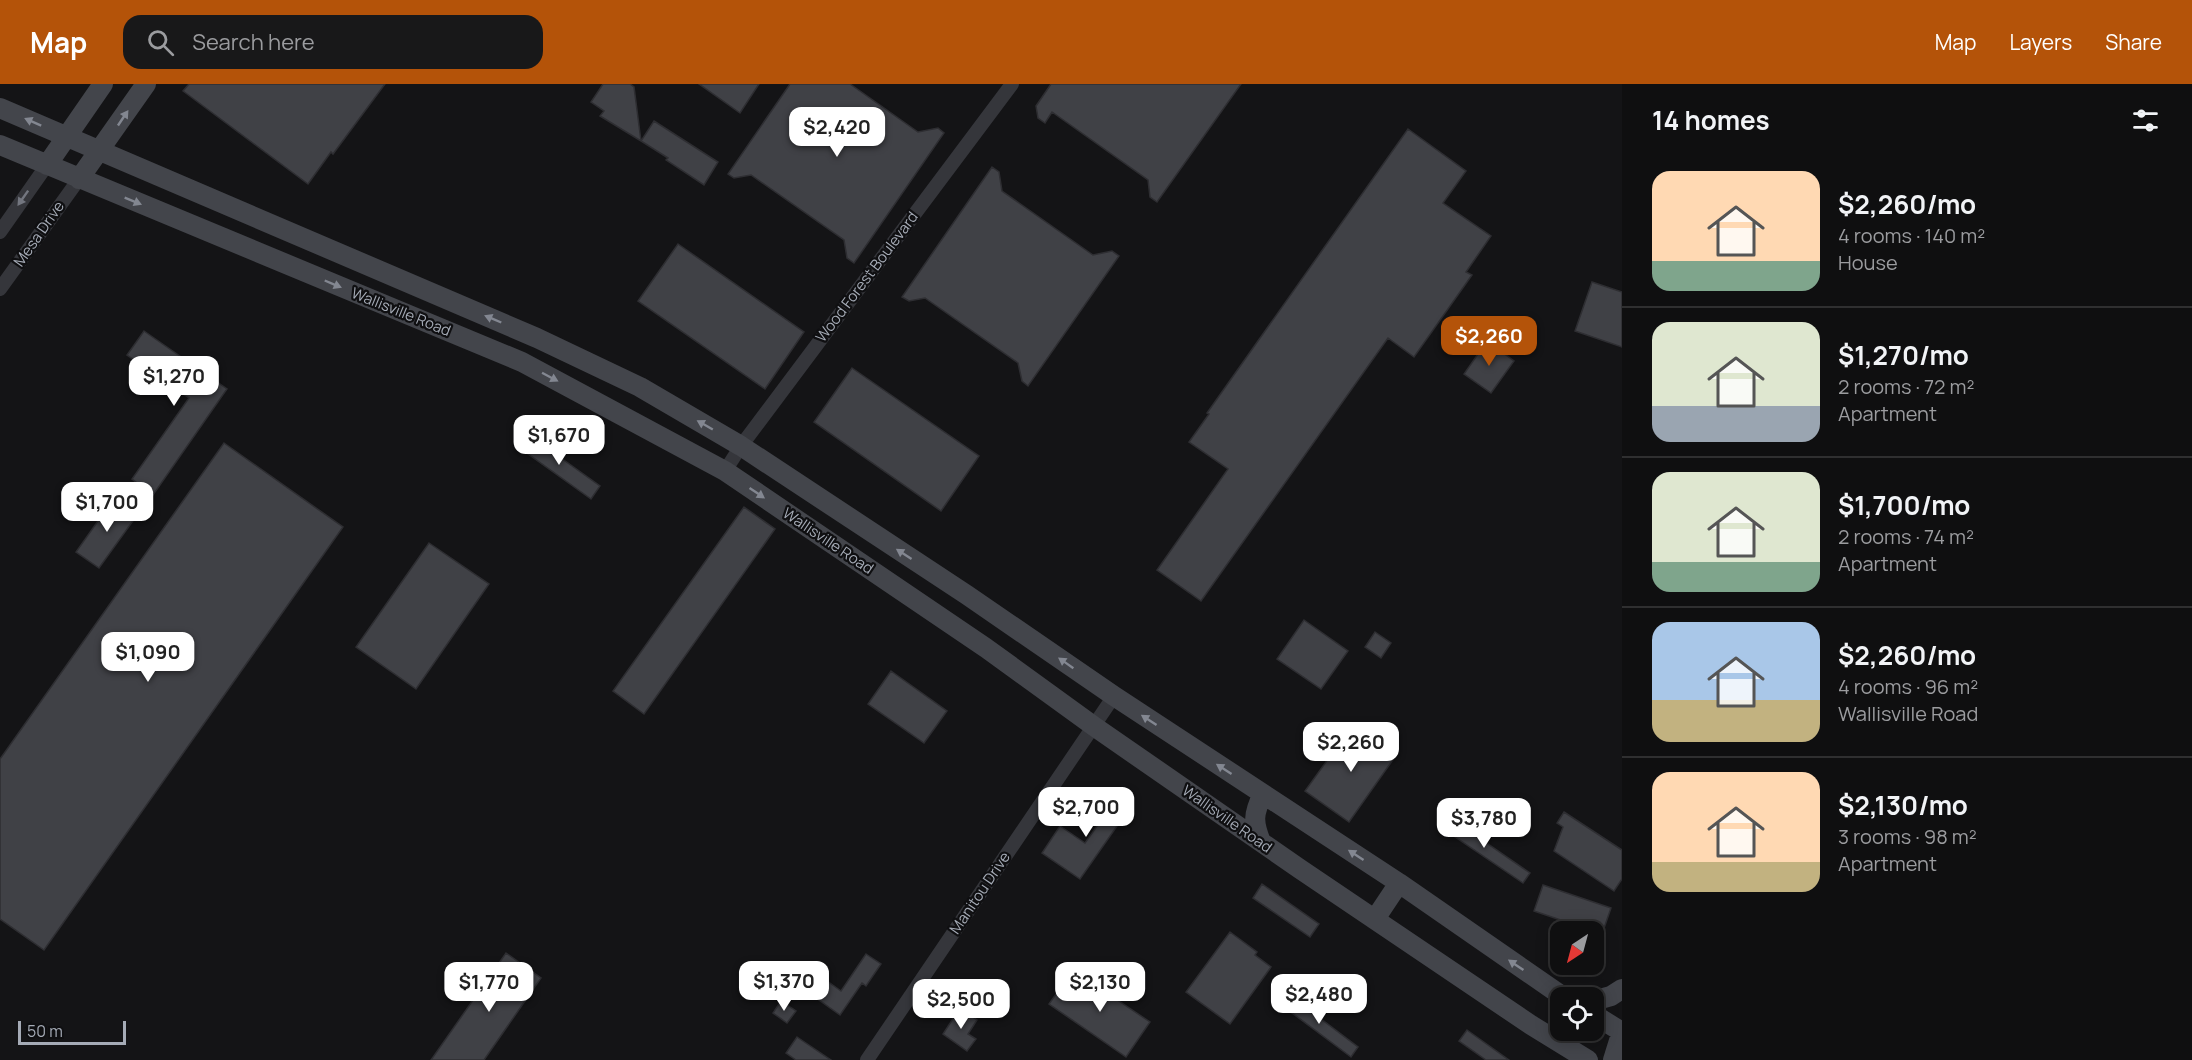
<!DOCTYPE html>
<html lang="en">
<head>
<meta charset="utf-8">
<style>
	body { margin:0; font-family:Manrope,sans-serif; background:#181819; color:#f1f3f6; height:100vh; display:flex; flex-direction:column; font-size:22px; white-space:nowrap }
	* { box-sizing:border-box; margin:0 }
	p { font-size:20px; color:#9b9c9f }
	.icon { flex:none; width:33px; height:33px; fill:none; stroke:currentColor; stroke-width:2; stroke-linecap:round; stroke-linejoin:round }
	.map { position:relative; flex:1; overflow:hidden }
	.details { display:flex; flex-direction:column; background:#0f0f10; width:570px }
	.details>* { flex:none }
	.needle { width:39px; rotate:216deg }
	.buttons { position:absolute; left:1550px; top:837px; display:grid; gap:12px }
	.buttons a { display:grid; place-items:center; width:54px; height:54px; border-radius:12px; background:#0f0f10; box-shadow:0 3px 15px #0003,0 0 0 2px #2f2f30; font-size:30px }
	.scale { position:absolute; left:18px; bottom:15px; width:108px; box-sizing:border-box; padding-left:6px; border:3px solid #a5abb6; border-top:0; font-size:16px; line-height:21px; white-space:nowrap; color:#a5abb6; -webkit-text-stroke:4px #0f0f11; paint-order:stroke }
	.price { position:absolute; translate:-50% -51px; padding:0 14px; border-radius:12px; background:#fff; color:#222; font-size:20px; line-height:39px; filter:drop-shadow(0 2px 3px #0008) }
	.price::after { content:''; position:absolute; left:50%; top:36px; width:18px; height:14px; margin-left:-9px; background:inherit; clip-path:polygon(0 0,100% 0,50% 100%) }
	.price.current { background:#b45309; color:#fff }
	ul { padding:0; list-style:none }
	li { display:flex; align-items:center; gap:18px; height:150px; padding:0 30px }
	li+li { border-top:2px solid #2f2f30 }
	li span { display:grid; place-items:center; flex:none; width:168px; height:120px; border-radius:18px; color:#555 }
	li>.icon { margin-inline-start:auto }
	span .icon { width:72px; height:72px; fill:#fffc; stroke-width:1 }
	li b { font-size:26px }
	h2 { display:flex; justify-content:space-between; align-items:center; height:72px; padding:0 30px; font-size:26px }
	header { display:flex; align-items:center; gap:36px; box-sizing:border-box; height:84px; padding:0 30px; background:#b45309; color:#fff }
	header strong { font-size:28px }
	nav { display:flex; gap:33px; margin-inline-start:auto; font-size:21px }
	.search { width:420px; height:54px; background:#181819; display:flex; align-items:center; gap:15px; box-sizing:border-box; padding:0 21px; border-radius:18px; color:#9b9c9f; font-size:22px }
	main { display:flex; flex:1; min-height:0 }
	.map>svg:first-child { display:block }
	.building { fill:#404146; stroke:#2e2e32; stroke-width:1.5 }
	.lines { fill:none; stroke-linecap:round; stroke-linejoin:round }
	.minor { stroke:#35363b; stroke-width:14 }
	.secondary { stroke:#43454b; stroke-width:20 }
	.oneway { fill:#838791 }
	.oneway2 { fill:#73767f }
	.labels { text-anchor:middle; stroke-width:4.5; stroke-linejoin:round; paint-order:stroke }
	.street-label { font-size:15px; fill:#a5abb6; stroke:#0f0f11 }
</style>
</head>
<body>
<header>
<strong>Map</strong>
<div class="search"><svg class="icon" aria-label="search" viewBox="0 0 24 24"><circle cx="10" cy="10" r="6"/><path d="M15 15l6 6"/></svg>Search here</div>
<nav><a>Map</a><a>Layers</a><a>Share</a></nav>
</header>
<main>
<div class="map">
<svg width="1622" height="976" viewBox="0 0 1622 976">
	<rect width="100%" height="100%" fill="#141416"/>
	<!-- building -->
	<path class="building" d="M189,0h196l-52,70 -2,-2 -23,32 -125,-93z
		M603,0h27l4,3 7,54 -41,-25 4,-5 -13,-9z
		M699,0h60l-19,29z
		M790,0h60l68,48 20,-4 6,5 -90,130 -7,-5 -3,-18 -93,-65 -17,3 -6,-4z
		M1051,0h190l-84,118 -7,-5 -2,-17 -96,-68 -7,11 -7,-5 -2,-12z
		M654,37l64,41 -14,23 -38,-25 2,-2 -27,-17z
		M1408,45l58,42 -23,32 48,33 -25,36 6,3 -58,82 -26,-19 -187,263 -44,-31 71,-101 -39,-27 20,-28 -2,-1z
		M992,83l7,5 3,19 91,64 19,-4 7,5 -91,130 -6,-5 -4,-18 -93,-65 -16,3 -7,-4z
		M678,160l126,88 -39,57 -127,-88z
		M1592,198l30,10v55l-47,-16z
		M144,247l83,58 -74,106 -21,-16 57,-81 -62,-43z
		M1487,257l27,20 -23,32 -27,-19z
		M852,284l127,88 -38,55 -127,-89z
		M526,349l74,53 -9,13 -74,-53z
		M224,359l119,84 -299,423 -44,-31v-160z
		M115,413l23,17 -39,54 -23,-16z
		M744,423l31,22 -131,185 -31,-23z
		M429,459l60,41 -73,105 -60,-42z
		M1304,536l44,31 -27,38 -44,-30z
		M1375,548l16,11 -10,15 -16,-11z
		M891,587l56,40 -23,32 -56,-39z
		M1352,642l10,7 2,-3 33,24 -48,68 -44,-31z
		M1105,708l24,17 -49,70 -38,-26 18,-27 25,17 15,-21 -11,-7z
		M1564,728l58,38v29l-8,12 -60,-40 9,-24 -6,-4z
		M1446,731l84,58 -7,10 -84,-57z
		M1262,800l57,40 -9,13 -57,-39z
		M1543,801l68,23 -9,26 -68,-23z
		M1230,848l27,20 -2,3 16,12 -41,57 -44,-32z
		M506,869l35,25 -57,82h-53z
		M866,870l15,10 -15,22 -4,-3 -22,32 -28,-20 11,-17 18,13z
		M1073,886l77,52 -24,35 -77,-53z
		M1288,910l70,53 -7,10 -71,-53z
		M781,917l15,10 -9,12 -14,-10z
		M960,924l17,12 -9,14 8,5 -9,12 -24,-17z
		M1467,946l42,30h-23l-27,-19z
		M797,953l34,23h-35l-10,-7z"/>
	<g class="lines">
		<!-- minor -->
		<path class="minor" d="M0,148l47,-67
			M0,205l79,-110
			M725,387l16,-25 271,-362
			M867,976l247,-364"/>
		<!-- secondary -->
		<path class="secondary" d="M0,24l537,230 103,49 101,59 226,149 147,101 285,187 166,115
			M0,61l522,217 203,109 261,177 109,79 205,142 231,156 57,35
			M47,81l56,-81
			M79,95l67,-95
			M1261,758c-8,-20 -8,-28 2,-48
			M1375,835l24,-36
			M1593,917l18,-5 11,-7
			M1593,930l29,18
			M1613,976l9,-29"/>
	</g>
	<!-- one-way arrows -->
	<defs><path id="oneway-solid" d="M-6-.8H1V-3.2L6.5 0L1 3.2V.8H-6Z" transform="scale(1.5)"/></defs>
	<g class="oneway">
		<use href="#oneway-solid" transform="translate(123 34) rotate(-56)"/>
		<use href="#oneway-solid" transform="translate(33 38) rotate(-156)"/>
		<use href="#oneway-solid" transform="translate(133 117) rotate(22)"/>
		<use href="#oneway-solid" transform="translate(333 200) rotate(23)"/>
		<use href="#oneway-solid" transform="translate(493 235) rotate(-157)"/>
		<use href="#oneway-solid" transform="translate(550 293) rotate(28)"/>
		<use href="#oneway-solid" transform="translate(705 341) rotate(-150)"/>
		<use href="#oneway-solid" transform="translate(757 409) rotate(34)"/>
		<use href="#oneway-solid" transform="translate(904 470) rotate(-147)"/>
		<use href="#oneway-solid" transform="translate(1066 579) rotate(-145)"/>
		<use href="#oneway-solid" transform="translate(1149 636) rotate(-147)"/>
		<use href="#oneway-solid" transform="translate(1224 685) rotate(-147)"/>
		<use href="#oneway-solid" transform="translate(1356 771) rotate(-147)"/>
		<use href="#oneway-solid" transform="translate(1516 881) rotate(-146)"/>
	</g>
	<use class="oneway2" href="#oneway-solid" transform="translate(23 114) rotate(125)"/>
	<g class="labels">
		<!-- street labels -->
		<g class="street-label">
			<text transform="translate(39 150) rotate(-55)" y="5">Mesa Drive</text>
			<text transform="translate(867 193) rotate(-53)" y="5">Wood Forest Boulevard</text>
			<text transform="translate(401 228) rotate(22)" y="5">Wallisville Road</text>
			<text transform="translate(828 457) rotate(34)" y="5">Wallisville Road</text>
			<text transform="translate(1227 735) rotate(35)" y="5">Wallisville Road</text>
			<text transform="translate(980 809) rotate(-56)" y="5">Manitou Drive</text>
		</g>
	</g>
</svg>
<div class="buttons">
<a><svg class="needle" viewBox="-14 -14 28 28"><path d="M0-13l5 13h-10z" fill="#e53935"/><path d="M0 13l5-13h-10z" fill="#9b9c9f"/></svg></a>
<a><svg class="icon" aria-label="locate" viewBox="0 0 24 24"><circle cx="12" cy="12" r="6"/><path d="M12 2v4M12 18v4M2 12h4M18 12h4"/></svg></a>
</div>
<div class="scale">50 m</div>
<b class="price" style="left:837px;top:74px">$2,420</b>
<b class="price current" style="left:1489px;top:283px">$2,260</b>
<b class="price" style="left:174px;top:323px">$1,270</b>
<b class="price" style="left:559px;top:382px">$1,670</b>
<b class="price" style="left:107px;top:449px">$1,700</b>
<b class="price" style="left:148px;top:599px">$1,090</b>
<b class="price" style="left:1351px;top:689px">$2,260</b>
<b class="price" style="left:1086px;top:754px">$2,700</b>
<b class="price" style="left:1484px;top:765px">$3,780</b>
<b class="price" style="left:784px;top:928px">$1,370</b>
<b class="price" style="left:489px;top:929px">$1,770</b>
<b class="price" style="left:1100px;top:929px">$2,130</b>
<b class="price" style="left:1319px;top:941px">$2,480</b>
<b class="price" style="left:961px;top:946px">$2,500</b>
</div>
<section class="details">
<h2>14 homes<svg class="icon" aria-label="filters" viewBox="0 0 24 24"><path d="M4 7h16M4 17h16"/><circle cx="9" cy="7" r="2"/><circle cx="15" cy="17" r="2"/></svg></h2>
<ul>
<li><span style="background:linear-gradient(#ffd9b3 75%,#7fa58c 0)"><svg class="icon" aria-label="home" viewBox="0 0 24 24"><path d="M3 11l9-7 9 7M6 9v11h12V9"/></svg></span><div><b>$2,260/mo</b><p>4 rooms · 140 m²</p><p>House</p></div></li>
<li><span style="background:linear-gradient(#dfe7d0 70%,#9aa5b1 0)"><svg class="icon" aria-label="home" viewBox="0 0 24 24"><path d="M3 11l9-7 9 7M6 9v11h12V9"/></svg></span><div><b>$1,270/mo</b><p>2 rooms · 72 m²</p><p>Apartment</p></div></li>
<li><span style="background:linear-gradient(#dfe7d0 75%,#7fa58c 0)"><svg class="icon" aria-label="home" viewBox="0 0 24 24"><path d="M3 11l9-7 9 7M6 9v11h12V9"/></svg></span><div><b>$1,700/mo</b><p>2 rooms · 74 m²</p><p>Apartment</p></div></li>
<li><span style="background:linear-gradient(#a9c7e8 65%,#c2b280 0)"><svg class="icon" aria-label="home" viewBox="0 0 24 24"><path d="M3 11l9-7 9 7M6 9v11h12V9"/></svg></span><div><b>$2,260/mo</b><p>4 rooms · 96 m²</p><p>Wallisville Road</p></div></li>
<li><span style="background:linear-gradient(#ffd9b3 75%,#c2b280 0)"><svg class="icon" aria-label="home" viewBox="0 0 24 24"><path d="M3 11l9-7 9 7M6 9v11h12V9"/></svg></span><div><b>$2,130/mo</b><p>3 rooms · 98 m²</p><p>Apartment</p></div></li>
</ul>
</section>
</main>
</body>
</html>
